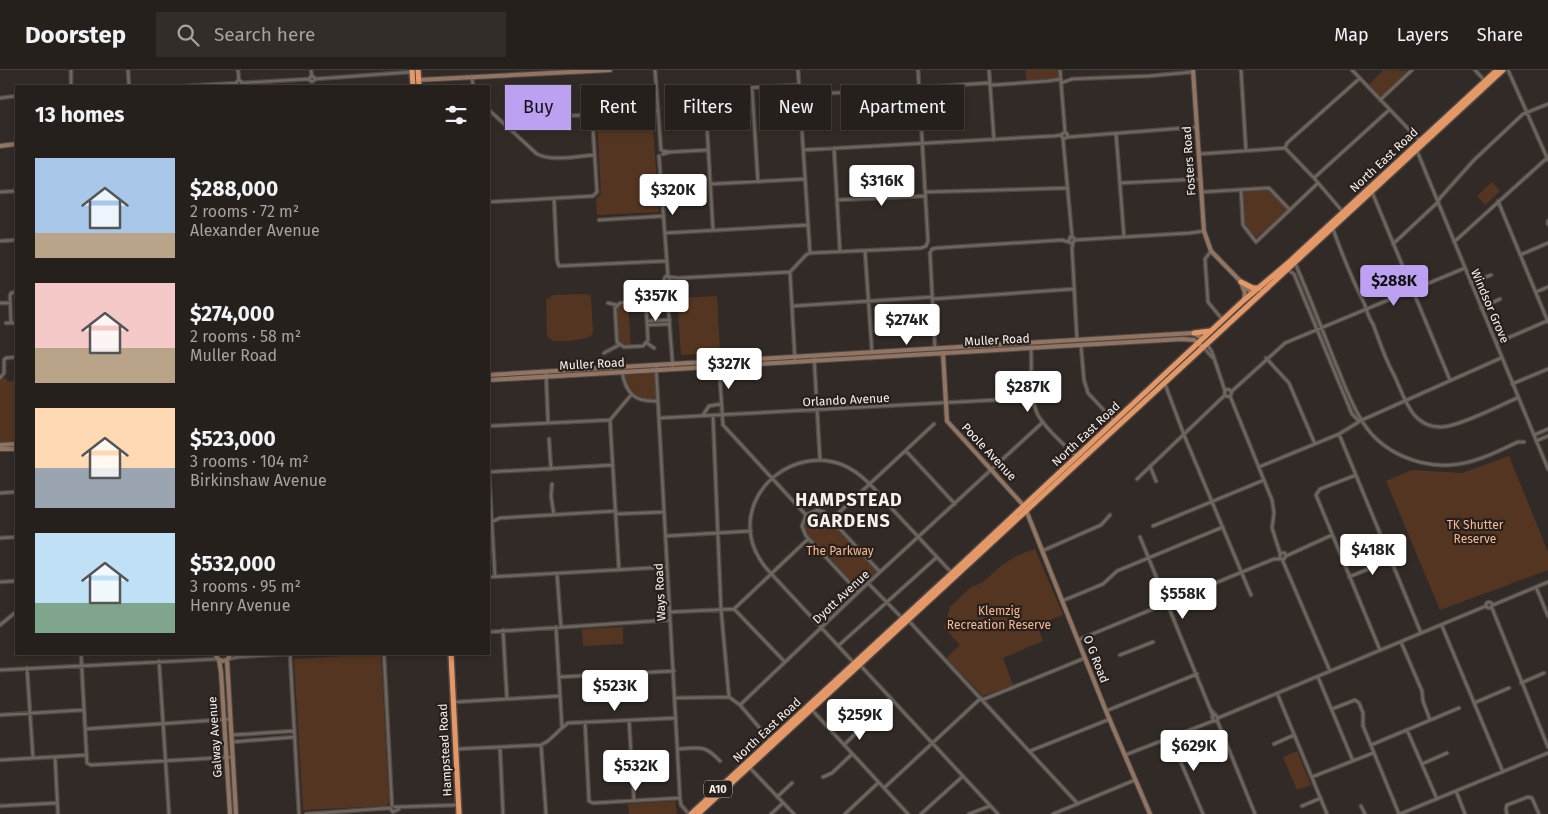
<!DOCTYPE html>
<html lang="en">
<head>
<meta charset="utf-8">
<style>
	body { margin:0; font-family:"Fira Sans",sans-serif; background:#322d29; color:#f1f3f6; height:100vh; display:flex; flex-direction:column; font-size:19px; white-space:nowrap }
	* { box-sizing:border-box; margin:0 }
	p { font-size:16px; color:#a4a3a3 }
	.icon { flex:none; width:28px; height:28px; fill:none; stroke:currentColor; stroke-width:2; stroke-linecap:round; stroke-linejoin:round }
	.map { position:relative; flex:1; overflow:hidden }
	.details { position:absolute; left:15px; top:15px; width:475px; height:570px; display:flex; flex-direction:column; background:#26201c; border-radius:0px; box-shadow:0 2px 8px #0003,0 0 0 1px #423e3b }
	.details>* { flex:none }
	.guide { position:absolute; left:505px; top:15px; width:475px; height:45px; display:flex; gap:10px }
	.price { position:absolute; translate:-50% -42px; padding:0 11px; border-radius:5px; background:#fff; color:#222; font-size:16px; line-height:32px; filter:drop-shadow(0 1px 2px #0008) }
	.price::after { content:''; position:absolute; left:50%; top:30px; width:15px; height:11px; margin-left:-8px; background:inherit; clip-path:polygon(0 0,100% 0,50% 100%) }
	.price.selected { background:#bca0f2; color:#111 }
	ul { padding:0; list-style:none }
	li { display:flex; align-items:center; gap:15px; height:125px; padding:0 20px }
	li span { display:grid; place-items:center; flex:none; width:140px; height:100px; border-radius:0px; color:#555 }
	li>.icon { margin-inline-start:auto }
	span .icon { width:60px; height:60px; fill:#fffc; stroke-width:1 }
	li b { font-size:21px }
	h2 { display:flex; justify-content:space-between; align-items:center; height:60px; padding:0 20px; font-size:21px }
	.pill { padding:0 18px; border-radius:0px; background:#26201c; box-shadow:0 2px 8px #0003,0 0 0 1px #423e3b; font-size:18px; line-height:45px }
	.pill.selected { background:#bca0f2; color:#111 }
	header { display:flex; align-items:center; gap:30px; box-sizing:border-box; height:70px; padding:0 25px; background:#26201c; border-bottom:1px solid #423e3b }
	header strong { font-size:24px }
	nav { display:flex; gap:28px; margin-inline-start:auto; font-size:18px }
	.search { width:350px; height:45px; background:#322d29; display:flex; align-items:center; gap:12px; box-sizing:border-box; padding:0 18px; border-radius:0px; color:#a4a3a3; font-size:19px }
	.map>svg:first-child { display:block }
	.green { fill:#543521 }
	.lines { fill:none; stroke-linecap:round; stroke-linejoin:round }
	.street-casing { stroke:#4f4844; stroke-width:5 }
	.secondary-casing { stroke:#4f4844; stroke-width:6 }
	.highway-casing { stroke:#4f4844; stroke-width:8 }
	.street { stroke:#6e655f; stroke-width:2.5 }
	.secondary { stroke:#917461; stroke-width:4 }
	.highway { stroke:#e49767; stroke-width:5 }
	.labels { text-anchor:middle; stroke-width:4.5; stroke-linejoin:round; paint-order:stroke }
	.shield { fill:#28201c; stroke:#b9b2af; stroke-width:1 }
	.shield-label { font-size:11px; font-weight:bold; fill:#f7f1ee }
	.street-label { font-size:12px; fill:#f7f1ee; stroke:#28201c }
	.park-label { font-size:12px; fill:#f8b892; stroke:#28201c }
	.district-label { font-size:18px; font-weight:bold; letter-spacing:1px; fill:#f7f1ee; stroke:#28201c }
</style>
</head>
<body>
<header>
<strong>Doorstep</strong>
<div class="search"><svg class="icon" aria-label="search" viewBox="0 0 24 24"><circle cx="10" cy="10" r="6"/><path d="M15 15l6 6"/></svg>Search here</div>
<nav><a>Map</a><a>Layers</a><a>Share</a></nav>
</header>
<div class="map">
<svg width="1548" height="744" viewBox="0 0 1548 744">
	<rect width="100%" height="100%" fill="#322a26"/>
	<!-- green -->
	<path class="green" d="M1026,0h34l1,9 -35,3z
		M1383,0l25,1 -26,24h-3l-10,-10z
		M652,44l7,98 -62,3 -1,-16 5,-5 -4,-77z
		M1492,112l8,9 -15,14 -8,-9z
		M1269,120l19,19 -32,29 -12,-14 -2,-32z
		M583,224l7,1 1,3 2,34 -2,4c-6,4 -30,6 -37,5 -4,-1 -4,-3 -7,-5l-1,-36 7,-5z
		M717,226l3,57 -39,2 -4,-57z
		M628,233l3,44h-7l-7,-5 -2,-34 2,-3z
		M656,300l1,31c-23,1 -29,-8 -35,-29z
		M4,308l3,1v3l9,-1v61l-16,1v-62z
		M1509,386l39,96v18l-108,40 -54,-129 26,-11 50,3z
		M816,441l11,3 53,58 -22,20 -53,-57 -3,-8 4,-12z
		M1035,479l28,66 -26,10 6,16 -40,17 10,27 -30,11 -37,-38 14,-13 -16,-17 6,-21 20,-19 13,-6 18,-16 15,-10z
		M623,557v17l-40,2 -1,-17z
		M381,584l8,147 -2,5 -84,4 -9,-151z
		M1297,681l14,34 -14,5 -14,-33z
		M675,731l2,13h-48l-1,-10z"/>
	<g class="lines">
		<defs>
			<path id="street" d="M71,0v16
				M128,0l1,16
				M238,0l1,10
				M311,0l1,7
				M655,0l6,80
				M798,0l12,183
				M989,0l5,70
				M1060,0l5,62
				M1241,0l5,81
				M1352,0l67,70
				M1475,0l10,11
				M1508,0l40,90
				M309.5 9a2.5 2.5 0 1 1 5 0a2.5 2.5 0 1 1-5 0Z
				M472,7l1,9
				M315,9l96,-7
				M236.5 13a2.5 2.5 0 1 1 5 0a2.5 2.5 0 1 1-5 0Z
				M241,13l68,-4
				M1061,13l11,-4 77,-3 44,-4
				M186,16l50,-3
				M752,18l6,94
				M800,25l119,-7 5,1 4,-2 59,-4 6,2 55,-4 13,-2
				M0,28l16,-2
				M1380,30l32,-30
				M489,40l48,44c16,8 39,2 57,1
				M513,61l14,-13 131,-7
				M1116,63l8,104
				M1068,67l129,-10
				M1063,69l9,97
				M834,78l6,104
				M1285,78l2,-5 73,-65
				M1285,78l29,30 29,34
				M803,80l251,-14 7,-1 4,-3 2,2 1,3 -5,2 -2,-4
				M663,81l6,1
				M1417,81l131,318
				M663,84l7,-2 38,-2
				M1199,84l86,-6
				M659,86l9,120
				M1314,108l75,-68
				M1121,113l80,-4
				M711,114l94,-5
				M1241,120l2,35 13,17 62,-59
				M0,122l16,-1
				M925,122l143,-4
				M1202,122l67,-4 21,22
				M1372,122l78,188
				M554,128l3,62 2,6 107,-5
				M837,130l88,-4
				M1498,131l50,121
				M489,132l104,-6 4,-4 -5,-78
				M599,150l65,-4
				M1548,151v3
				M1333,159c9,25 19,50 31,74 3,7 4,14 9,21 6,16 11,32 19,47 12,22 17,57 50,56 18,-1 57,-21 75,-29
				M713,160l-8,-137 3,-3 91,-5
				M665,163l143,-8
				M1075,170l115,-7 14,-2
				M0,171l16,-1
				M1454,172l93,-84
				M1073,173l-1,5 5,92
				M1393,174l44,-41 3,-5 34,-38 49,-46 25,-10
				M865,181l7,101
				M1211,181l-6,8 3,43 14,17
				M810,183l111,-5 5,-2 2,-5 -10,-171
				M1520,185l28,-12
				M1295,193c14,32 27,66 40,99 9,21 16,43 29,62 18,28 54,43 86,41 24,-1 46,-13 68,-23h6
				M1288,200l6,4 58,140 7,7
				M670,207l8,1 112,-6
				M666,212l4,-2 -2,-4h-2l-2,3 3,13 6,77
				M1471,213l20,-8
				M1536,222l12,-5
				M932,229l142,-10
				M640,232l6,3 2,35 -5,6 -19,1 -7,-5 -2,-34 5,-5z
				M0,233h10
				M608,233l9,2
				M644,233l2,-3v-7
				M793,236l139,-9
				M1481,238l19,-9
				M647,251l23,-1
				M6,253h10
				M11,253l-1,-27 1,-3 5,-1
				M647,255l23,-1
				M647,273l7,5
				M1496,273l51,-22
				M1207,274l5,8 13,39
				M1081,276l3,34 4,13 26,28
				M1203,277l10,11
				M935,279l-5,-96 2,-4 5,-1 125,-8 10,3 3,-3 -1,-2 -4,-1 -1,4
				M1031,279c1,19 -2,49 7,66 9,16 26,29 38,41
				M604,283l15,-8
				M814,286l6,104
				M1266,288l23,25 26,61
				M795,291l-5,-89 16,-17 4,-2
				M656,296l24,432 1,7 8,9
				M719,296l4,59 83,90
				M546,302l2,50
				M622,302c4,22 13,30 35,29
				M0,308l4,-5v-13l2,-2 10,-1
				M1165,314l19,51 67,160
				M1512,314l36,-15
				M1224.5 323a3.5 3.5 0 1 1 7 0a3.5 3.5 0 1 1-7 0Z
				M1231,322l54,-49 180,-75
				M1230,326l42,104 2,13 -2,15 8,25
				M703,345l6,-9 12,-2
				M713,346l8,193 8,88
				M660,348l373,-20
				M610,350l9,150
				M489,356l121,-6 21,-25
				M1339,364l82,199
				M1534,365l14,-6
				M549,369l2,30
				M1536,371l12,-5
				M906,381l49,53
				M1150,396l6,15
				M1259,397l80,-33 23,-14 139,-62
				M489,402l124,-7
				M489,402l6,105
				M1356,405l-36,14 -4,6 64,155
				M1137,409l88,-84
				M552,414l-1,12 3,19
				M0,423l16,-1
				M616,444l48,-2
				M832,449l102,-95
				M489,453l11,-5 116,-7
				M1153,456l111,-46
				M666,466l85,-5
				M1140,467l73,179
				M0,468l16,-1
				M1042,481l59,-26 9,-10
				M1286,486l46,-21
				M1282,489l48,112
				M557,504l4,53
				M489,507l178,-10
				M1349,507l41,-17
				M0,512l16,-1
				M868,513l34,35
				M1536,517l12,29
				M858,522l-52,-56 -4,-10 4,-11 11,-5 7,2 56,60
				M1062,531l41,-17 14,-13 106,-44
				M1486 535a3 3 0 1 1 6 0a3 3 0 1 1-6 0Z
				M1493,535l55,-23
				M1492,538l56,139
				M734,539l51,53
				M671,542l63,-3 74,-70
				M908,550l170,184
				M0,555l16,-13
				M1442,556l61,146
				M503,560l4,69
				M489,562l180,-12
				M1078,570l164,-68 32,-13h10l2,-3 -1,-3h-5v5
				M1401,572l21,49 1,10 7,19
				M838,576l99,-89
				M81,584l6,109 4,2 142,-8
				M235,584v2
				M290,584l9,160
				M384,584l8,152
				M1120,585l33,-13
				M228,589l11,-2 49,-3
				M159,591l10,153
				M854,593l-88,-95c-7,-9 -13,-19 -15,-31 -9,-50 45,-91 92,-72 21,9 36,29 51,46 19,20 38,41 57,61
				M860,595l138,149
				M27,598l6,90
				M0,600l218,-11
				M559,607l115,-6
				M1318,607l35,84
				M1521,613l23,-10
				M1277,623l50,121
				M675,628l54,-1 11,8 30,35
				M982,630l103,-42
				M455,632l105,-6
				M1474,633l35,-15
				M740,635l128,-122 175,-161
				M1332,639l23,-9 4,3 4,10v13l36,88
				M812,640l96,104
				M1211,640l7,8 -1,3h-3l-2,-4 4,-2
				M1106,641l91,-37
				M0,645l83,-5
				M1218,648l268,-112
				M629,650l5,81
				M1217,650l38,94
				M585,652l4,79 4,2 87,-5
				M562,658l6,-5 108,-5
				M85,659l146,-10
				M1407,660l30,69
				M232,665l62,-4
				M1170,667l33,77
				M232,672l63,-5
				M1274,674l20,-9
				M844,675l20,-20
				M1371,675l88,-37
				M500,677l3,67
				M457,679l84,-4
				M678,679c22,-1 26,-5 42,12
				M1030,681l80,-32
				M1125,685l88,-34
				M55,687l3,57
				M0,690l87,-5
				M1422,694l25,-11
				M749,697l45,47
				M823,707l9,-4 20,-19
				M1312,707l61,-24
				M884,718l97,-90
				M1456,721l9,23
				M777,727l15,-14
				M0,736l57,-3
				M1302,736l19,-8
				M1361,736l4,8
				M395,737l63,-2
				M390,738l3,4 6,-3
				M306,744l84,-6
				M546,744l-5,-69 7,-4 14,-13 -6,-101
				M771,744l12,-11
				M845,744l33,-31
				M921,744l42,-38
				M969,744l21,-8
				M1053,744l82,-34
				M1400,744l148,-61
				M1507,744l-1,-5 1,-4 21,-8 4,1 7,16"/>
			<path id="secondary" d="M1193,0l11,161 7,20 41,42
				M418,10l192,-10
				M0,76l16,-2
				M1242,215l3,8 -1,6
				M943,283l4,68 77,85
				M489,305l705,-42 9,6
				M489,310l693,-41 12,1 9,7
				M0,375l16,-1
				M0,379h16
				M1026,440l80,201 44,103
				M215,584l3,5 5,2 5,-2 2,-5
				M219,590l2,12 9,141
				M227,590l9,153"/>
			<path id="highway" d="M412,0l1,16
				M418,0l1,16
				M1241,212l12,6h6
				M1194,263l16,-2
				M451,584l8,160
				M691,744l261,-241 291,-272 45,-38 209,-193
				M698,744l805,-744"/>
		</defs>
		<!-- street casing -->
		<use href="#street" class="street-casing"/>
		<!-- secondary casing -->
		<use href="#secondary" class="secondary-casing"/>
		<!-- highway casing -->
		<use href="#highway" class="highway-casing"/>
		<!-- street -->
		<use href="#street" class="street"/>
		<!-- secondary -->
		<use href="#secondary" class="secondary"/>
		<!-- highway -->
		<use href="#highway" class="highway"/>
	</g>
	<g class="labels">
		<!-- shield labels -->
		<rect class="shield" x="704" y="710.5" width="28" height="17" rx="4"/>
		<g class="shield-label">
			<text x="718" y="723">A10</text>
		</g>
		<!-- street labels -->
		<g class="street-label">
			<text transform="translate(1384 90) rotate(-43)" y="4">North East Road</text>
			<text transform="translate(1189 91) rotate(-94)" y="4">Fosters Road</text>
			<text transform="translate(1490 236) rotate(67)" y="4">Windsor Grove</text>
			<text transform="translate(997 270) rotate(-3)" y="4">Muller Road</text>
			<text transform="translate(592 294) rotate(-3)" y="4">Muller Road</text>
			<text transform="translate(846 330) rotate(-3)" y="4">Orlando Avenue</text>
			<text transform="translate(1086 364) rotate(-43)" y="4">North East Road</text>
			<text transform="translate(989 382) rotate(47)" y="4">Poole Avenue</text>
			<text transform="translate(660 522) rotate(-93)" y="4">Ways Road</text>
			<text transform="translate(841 527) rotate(-43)" y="4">Dyott Avenue</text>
			<text transform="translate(1096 589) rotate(69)" y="4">O G Road</text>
			<text transform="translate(767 660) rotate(-43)" y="4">North East Road</text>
			<text transform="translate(215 667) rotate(-94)" y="4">Galway Avenue</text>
			<text transform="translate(445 680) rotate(-93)" y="4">Hampstead Road</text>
		</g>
		<!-- park labels -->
		<g class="park-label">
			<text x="1475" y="459">TK Shutter<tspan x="1475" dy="14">Reserve</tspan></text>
			<text x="840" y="485">The Parkway</text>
			<text x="999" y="545">Klemzig<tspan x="999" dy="14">Recreation Reserve</tspan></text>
		</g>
		<!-- district labels -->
		<g class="district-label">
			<text x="849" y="436">HAMPSTEAD<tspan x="849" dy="21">GARDENS</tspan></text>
		</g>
	</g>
</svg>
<b class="price" style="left:882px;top:137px">$316K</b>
<b class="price" style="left:673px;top:146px">$320K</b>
<b class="price selected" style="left:1394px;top:237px">$288K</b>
<b class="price" style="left:656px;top:252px">$357K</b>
<b class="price" style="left:907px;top:276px">$274K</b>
<b class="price" style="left:729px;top:320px">$327K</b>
<b class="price" style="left:1028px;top:343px">$287K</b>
<b class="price" style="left:1373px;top:506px">$418K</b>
<b class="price" style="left:1183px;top:550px">$558K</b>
<b class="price" style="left:615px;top:642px">$523K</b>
<b class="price" style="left:860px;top:671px">$259K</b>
<b class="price" style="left:1194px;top:702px">$629K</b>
<b class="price" style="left:636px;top:722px">$532K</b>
<div class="guide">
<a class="pill selected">Buy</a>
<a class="pill">Rent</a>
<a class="pill">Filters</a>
<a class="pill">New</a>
<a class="pill">Apartment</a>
</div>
<section class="details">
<h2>13 homes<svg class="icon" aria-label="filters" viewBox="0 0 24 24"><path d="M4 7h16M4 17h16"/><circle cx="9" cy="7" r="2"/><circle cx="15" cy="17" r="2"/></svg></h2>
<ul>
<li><span style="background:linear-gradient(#a9c7e8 75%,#b9a48a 0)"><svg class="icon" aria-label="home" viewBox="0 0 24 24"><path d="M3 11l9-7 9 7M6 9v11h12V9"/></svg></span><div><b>$288,000</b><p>2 rooms · 72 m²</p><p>Alexander Avenue</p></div></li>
<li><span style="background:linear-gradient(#f6c9c9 65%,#b9a48a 0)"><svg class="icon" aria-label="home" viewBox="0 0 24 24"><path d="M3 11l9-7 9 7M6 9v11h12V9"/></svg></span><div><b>$274,000</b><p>2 rooms · 58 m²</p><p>Muller Road</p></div></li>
<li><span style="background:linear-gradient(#ffd9b3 60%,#9aa5b1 0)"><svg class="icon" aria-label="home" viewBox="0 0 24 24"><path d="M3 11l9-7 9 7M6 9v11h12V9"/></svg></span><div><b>$523,000</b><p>3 rooms · 104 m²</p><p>Birkinshaw Avenue</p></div></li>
<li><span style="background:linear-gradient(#bfe0f5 70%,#7fa58c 0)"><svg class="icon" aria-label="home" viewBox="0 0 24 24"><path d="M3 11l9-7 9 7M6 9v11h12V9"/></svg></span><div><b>$532,000</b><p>3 rooms · 95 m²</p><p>Henry Avenue</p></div></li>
</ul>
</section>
</div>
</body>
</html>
